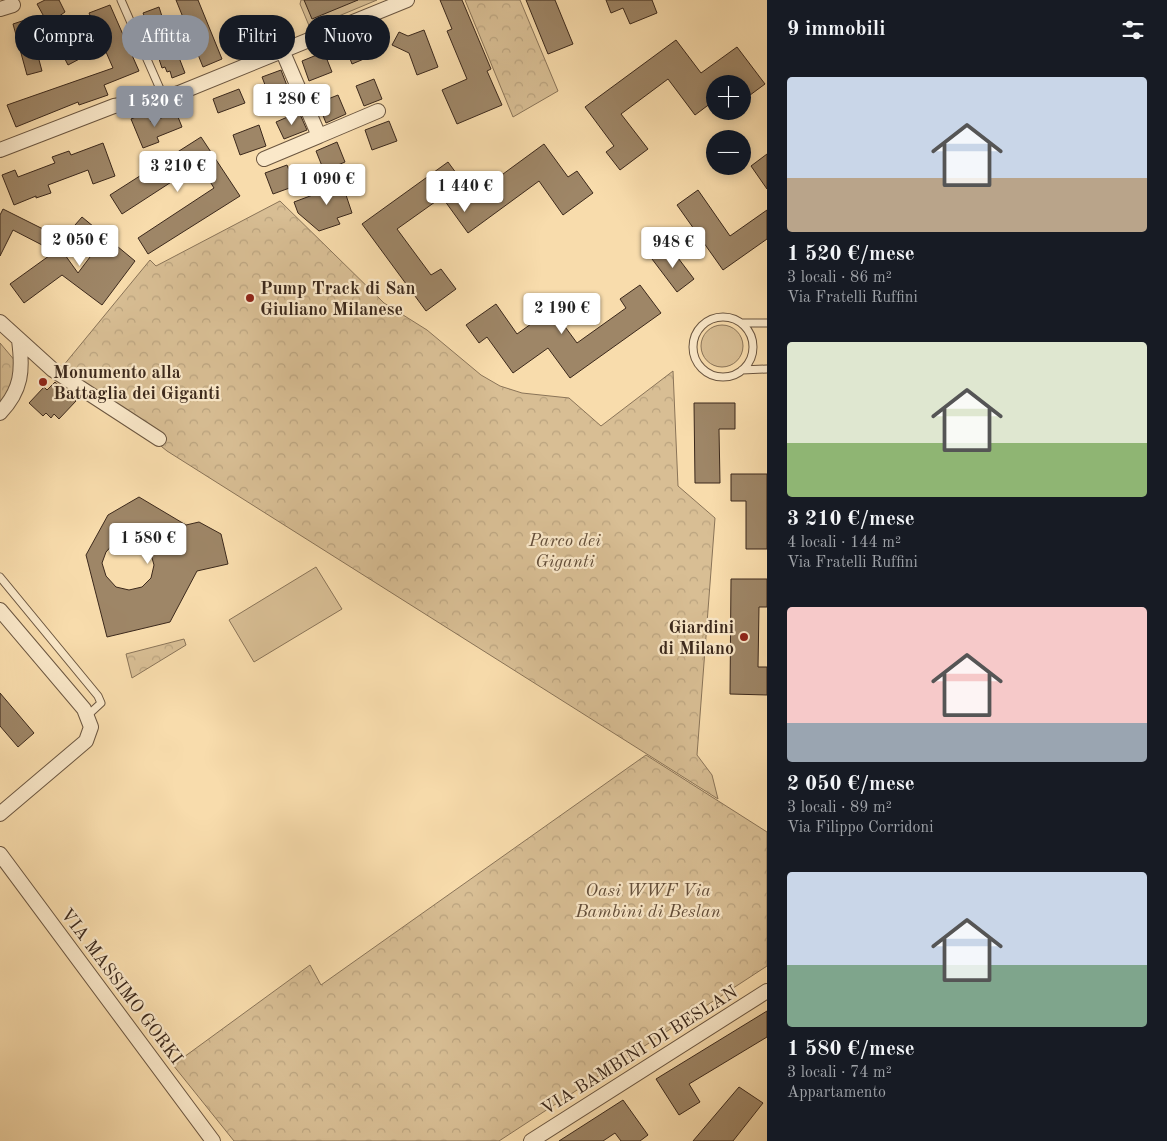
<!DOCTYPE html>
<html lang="it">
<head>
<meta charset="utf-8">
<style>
	body { margin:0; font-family:"Old Standard TT",serif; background:#242831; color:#f1f3f6; height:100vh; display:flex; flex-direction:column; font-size:19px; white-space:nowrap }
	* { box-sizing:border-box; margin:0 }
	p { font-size:16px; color:#9ea1a6 }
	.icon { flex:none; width:28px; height:28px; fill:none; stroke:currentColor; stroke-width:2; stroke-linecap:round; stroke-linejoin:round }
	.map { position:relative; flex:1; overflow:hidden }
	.panel { display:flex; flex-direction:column; background:#171b24; width:400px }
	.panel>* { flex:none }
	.hud { position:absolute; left:15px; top:15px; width:475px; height:45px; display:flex; gap:10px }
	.buttons { position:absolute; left:706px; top:75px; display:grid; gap:10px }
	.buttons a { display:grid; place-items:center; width:45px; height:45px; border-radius:50%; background:#171b24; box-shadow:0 2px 12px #0003; font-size:25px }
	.price { position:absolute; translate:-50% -42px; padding:0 11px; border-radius:5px; background:#fff; color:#222; font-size:16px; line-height:32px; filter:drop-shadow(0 1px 2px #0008) }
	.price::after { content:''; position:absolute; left:50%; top:30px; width:15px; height:11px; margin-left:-8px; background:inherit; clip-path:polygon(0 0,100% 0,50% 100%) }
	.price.on { background:#8c9099; color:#fff }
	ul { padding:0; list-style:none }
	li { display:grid; align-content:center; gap:10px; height:265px; padding:0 20px }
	li span { display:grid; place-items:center; height:155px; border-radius:5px; color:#555 }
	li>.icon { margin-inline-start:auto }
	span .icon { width:90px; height:90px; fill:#fffc; stroke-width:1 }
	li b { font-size:21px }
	h2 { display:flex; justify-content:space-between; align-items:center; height:60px; padding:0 20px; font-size:21px }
	.pill { padding:0 18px; border-radius:22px; background:#171b24; box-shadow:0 2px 12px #0003; font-size:18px; line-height:45px }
	.pill.on { background:#8c9099; color:#fff }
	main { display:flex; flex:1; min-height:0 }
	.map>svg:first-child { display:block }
	.grass { fill:#d8be94; stroke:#8a7458 }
	.forest { fill:url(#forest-crowns); stroke:#8a7458 }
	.building { fill:#9e8667; stroke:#3c291c; fill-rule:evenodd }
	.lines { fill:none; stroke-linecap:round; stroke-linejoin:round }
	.lane-casing { stroke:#6b5640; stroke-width:9 }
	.street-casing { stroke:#6b5640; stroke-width:16 }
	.lane { stroke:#fae8c9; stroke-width:7 }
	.street { stroke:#fae8c9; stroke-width:14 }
	.poi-dot { fill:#8f2418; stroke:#fae8c9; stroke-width:2 }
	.labels { text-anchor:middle; stroke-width:4.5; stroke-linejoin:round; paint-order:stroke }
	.poi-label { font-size:18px; font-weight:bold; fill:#3c291c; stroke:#fae8c9; text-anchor:start }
	.park-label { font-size:18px; font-style:italic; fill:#634e3a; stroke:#fae8c9 }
	.street-label { font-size:18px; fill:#3c291c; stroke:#fae8c9 }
</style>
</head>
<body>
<main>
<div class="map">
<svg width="767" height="1141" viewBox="0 0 767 1141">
	<defs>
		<pattern id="forest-crowns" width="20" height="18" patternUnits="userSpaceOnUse" patternTransform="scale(1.25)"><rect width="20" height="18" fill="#d8be94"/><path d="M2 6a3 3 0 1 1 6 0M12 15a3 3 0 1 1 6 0" fill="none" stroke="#baa37f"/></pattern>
	</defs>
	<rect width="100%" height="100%" fill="#f8dcac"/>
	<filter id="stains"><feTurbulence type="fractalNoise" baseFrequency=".004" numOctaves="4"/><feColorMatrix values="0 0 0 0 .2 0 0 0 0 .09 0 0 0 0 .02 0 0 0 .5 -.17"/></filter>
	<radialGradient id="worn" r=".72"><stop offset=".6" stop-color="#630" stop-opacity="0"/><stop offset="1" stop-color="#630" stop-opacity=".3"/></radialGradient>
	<!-- grass -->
	<path class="grass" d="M301,0h76l-67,28 -10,-24z
		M701 346a21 21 0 1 1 42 0a21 21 0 1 1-42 0Z
		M316,567l26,42 -88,53 -25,-42z"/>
	<!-- forest -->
	<path class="forest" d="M465,0h55l38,91 -45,26z
		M280,201l104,102 43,27 54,45 19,11 22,7 47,5 32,28 72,-55 5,115 37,32 -18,237 15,20 6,24 -551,-348 -104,-85 87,-106 6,6z
		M0,343l16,19 -2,23 -14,17z
		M184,639l2,6 -54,33 -6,-24z
		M646,755l121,77v134l-268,175h-265l-61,-76 137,-100 11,20z"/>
	<!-- building -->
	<path class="building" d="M45,0h14l6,12 -17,12 -11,-20z
		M176,0h22l24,59 -19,8z
		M304,0h54l-46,19z
		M440,0h22l29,69 -4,2 15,34 -45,19 -15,-34 25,-11 -20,-48 5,-2z
		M526,0h29l18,44 -25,10z
		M606,0h46l5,13 -27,11 -7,-16 -12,5z
		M110,5l29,66 -35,14 4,10 -29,10 -1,-3 -62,25 -9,-22 106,-37 -24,-55z
		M159,7l16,50 3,-2 7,18 -13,5 -2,-7 -3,1 -2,-5 -3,1 -5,-15 2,-1 -16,-39z
		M28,19l14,52 -15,4 -14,-51z
		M69,20l18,35 -19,10 -19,-37z
		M424,30l14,37 -21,8 -8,-22 -17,-8 7,-13 9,4z
		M370,33l8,20 -26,11 -8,-21z
		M676,40l25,33 36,-26 28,37 -23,17v-17h-27v16l-20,15 -27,-36 -47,35 27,35 -28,21 -14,-18 8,-6 -29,-39z
		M324,52l8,20 -23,9 -7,-20z
		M281,70l8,21 -19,7 -8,-21z
		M374,79l8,20 -18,7 -8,-20z
		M239,89l6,14 -27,10 -5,-14z
		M338,95l8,19 -20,9 -8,-20z
		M148,112l3,10 25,-10 6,15 -25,10 2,5 -16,6 -12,-29z
		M299,112l8,18 -23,9 -8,-17z
		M389,121l8,20 -25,9 -7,-20z
		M259,125l7,21 -26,9 -7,-20z
		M201,137l39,59 -92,58 -10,-16 76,-50 -15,-24 -77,50 -12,-19z
		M337,142l8,20 -21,9 -8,-20z
		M103,143l12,33 -22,8 -5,-14 -40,15 3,8 -15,5v-2l-22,9 -12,-30 13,-5 3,7 37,-14 -3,-6 17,-6 2,4z
		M544,144l24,33 9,-6 16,22 -30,22 -24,-34 -71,52 -26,-36 -45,32 34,46 10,-6 15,20 -30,22 -64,-87 86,-62 25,34z
		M767,154v35l-16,-23z
		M287,165l8,21 -22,8 -8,-21z
		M353,180l4,11 -11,4 6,18 -15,5 3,6 -21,7 -21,-18 -4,-11z
		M698,190l32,46 37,-26v29l-44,31 -46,-65z
		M3,209l48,24 -7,13 -31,-16 -13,26v-41z
		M82,217l53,44 -33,44 -40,-30 -38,28 -14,-19 50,-36 18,25 15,-20 -25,-20z
		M669,246l25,33 -17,13 -25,-33z
		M640,285l21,28 -91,65 -22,-30 -35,25 -26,-36 -8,6 -13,-18 30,-21 21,30 35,-25 25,34 49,-35 -6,-9z
		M55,382l21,19 -17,18 -5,-5 -3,4 -5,-5 -3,3 -14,-13 15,-16 3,3z
		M694,403h41v26h-16l1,54h-25z
		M731,474h36v75h-21v-48h-15z
		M139,497l47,28 13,-3 22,12 7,30 -31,7 -27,51 -63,15 -21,-82 22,-40zM129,538l13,4 8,9 4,14 -3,13 -9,9 -13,3 -13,-3 -10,-11 -4,-13 4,-11 9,-10z
		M731,579h36v28h-8l-1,60h9v28l-37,-1z
		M0,693l34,40 -16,14 -18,-21z
		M767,1011v26l-78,47 11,18 -21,13 -23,-36z
		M739,1087l24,16 -30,38h-40z
		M623,1100l25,35 -8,6h-19l-6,-8 -12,8h-44z"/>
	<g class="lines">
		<defs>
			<path id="lane" d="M121,0l43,98
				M693 347a30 30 0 1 1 60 0a30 30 0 1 1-60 0Z
				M742,323h25
				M742,370l25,-1
				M0,577l98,119 3,7 -13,12"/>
			<path id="street" d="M0,9l13,-4
				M282,50l37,86 59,-25
				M0,150l114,-44 45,-7 20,-6 228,-93
				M264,159l55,-23
				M0,322l53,48 106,69
				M0,413c22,-23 23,-43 19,-73
				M0,610l84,99 7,18 -5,14 -86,73
				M0,854l213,287
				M531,1141l236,-150"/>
		</defs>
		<!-- lane casing -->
		<use href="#lane" class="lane-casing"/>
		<!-- street casing -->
		<use href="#street" class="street-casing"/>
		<!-- lane -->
		<use href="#lane" class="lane"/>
		<!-- street -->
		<use href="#street" class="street"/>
	</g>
	<!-- markers -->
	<g class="poi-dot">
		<circle cx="250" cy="298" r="5"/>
		<circle cx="43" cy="382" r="5"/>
		<circle cx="744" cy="637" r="5"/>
	</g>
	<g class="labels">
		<!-- poi labels -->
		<g class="poi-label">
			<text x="260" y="294">Pump Track di San<tspan x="260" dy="21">Giuliano Milanese</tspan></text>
			<text x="53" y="378">Monumento alla<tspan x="53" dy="21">Battaglia dei Giganti</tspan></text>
			<text x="734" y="633" text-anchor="end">Giardini<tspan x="734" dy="21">di Milano</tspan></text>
		</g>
		<!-- park labels -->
		<g class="park-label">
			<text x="565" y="546">Parco dei<tspan x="565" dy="21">Giganti</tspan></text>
			<text x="648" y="896">Oasi WWF Via<tspan x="648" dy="21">Bambini di Beslan</tspan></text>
		</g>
		<!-- street labels -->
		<g class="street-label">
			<text transform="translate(122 986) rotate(53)" y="6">VIA MASSIMO GORKI</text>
			<text transform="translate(639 1050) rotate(-32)" y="6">VIA BAMBINI DI BESLAN</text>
		</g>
	</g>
	<rect width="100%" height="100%" filter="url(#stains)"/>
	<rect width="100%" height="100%" fill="url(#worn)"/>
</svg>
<div class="buttons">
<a>+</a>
<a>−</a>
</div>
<b class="price" style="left:292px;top:126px">1 280 €</b>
<b class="price on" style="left:155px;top:128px">1 520 €</b>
<b class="price" style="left:178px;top:193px">3 210 €</b>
<b class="price" style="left:327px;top:206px">1 090 €</b>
<b class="price" style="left:465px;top:213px">1 440 €</b>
<b class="price" style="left:80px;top:267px">2 050 €</b>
<b class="price" style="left:673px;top:269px">948 €</b>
<b class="price" style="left:562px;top:335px">2 190 €</b>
<b class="price" style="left:148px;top:565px">1 580 €</b>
<div class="hud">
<a class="pill">Compra</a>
<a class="pill on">Affitta</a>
<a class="pill">Filtri</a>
<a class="pill">Nuovo</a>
</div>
</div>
<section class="panel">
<h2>9 immobili<svg class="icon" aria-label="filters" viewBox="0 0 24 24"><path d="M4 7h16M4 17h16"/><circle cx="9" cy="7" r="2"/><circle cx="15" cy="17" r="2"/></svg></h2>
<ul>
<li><span style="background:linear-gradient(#c9d6e8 65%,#b9a48a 0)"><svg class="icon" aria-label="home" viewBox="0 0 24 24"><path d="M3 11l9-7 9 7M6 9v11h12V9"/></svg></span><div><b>1 520 €/mese</b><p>3 locali · 86 m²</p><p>Via Fratelli Ruffini</p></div></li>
<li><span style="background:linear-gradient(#dfe7d0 65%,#8fb573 0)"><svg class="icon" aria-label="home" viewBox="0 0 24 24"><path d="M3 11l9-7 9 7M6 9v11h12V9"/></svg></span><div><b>3 210 €/mese</b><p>4 locali · 144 m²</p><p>Via Fratelli Ruffini</p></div></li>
<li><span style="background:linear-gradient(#f6c9c9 75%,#9aa5b1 0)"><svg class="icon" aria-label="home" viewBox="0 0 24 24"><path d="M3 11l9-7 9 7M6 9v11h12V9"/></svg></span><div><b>2 050 €/mese</b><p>3 locali · 89 m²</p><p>Via Filippo Corridoni</p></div></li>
<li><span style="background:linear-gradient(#c9d6e8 60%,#7fa58c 0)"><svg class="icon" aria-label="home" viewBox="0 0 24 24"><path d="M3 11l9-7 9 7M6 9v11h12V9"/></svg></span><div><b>1 580 €/mese</b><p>3 locali · 74 m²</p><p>Appartamento</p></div></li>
</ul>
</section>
</main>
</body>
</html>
